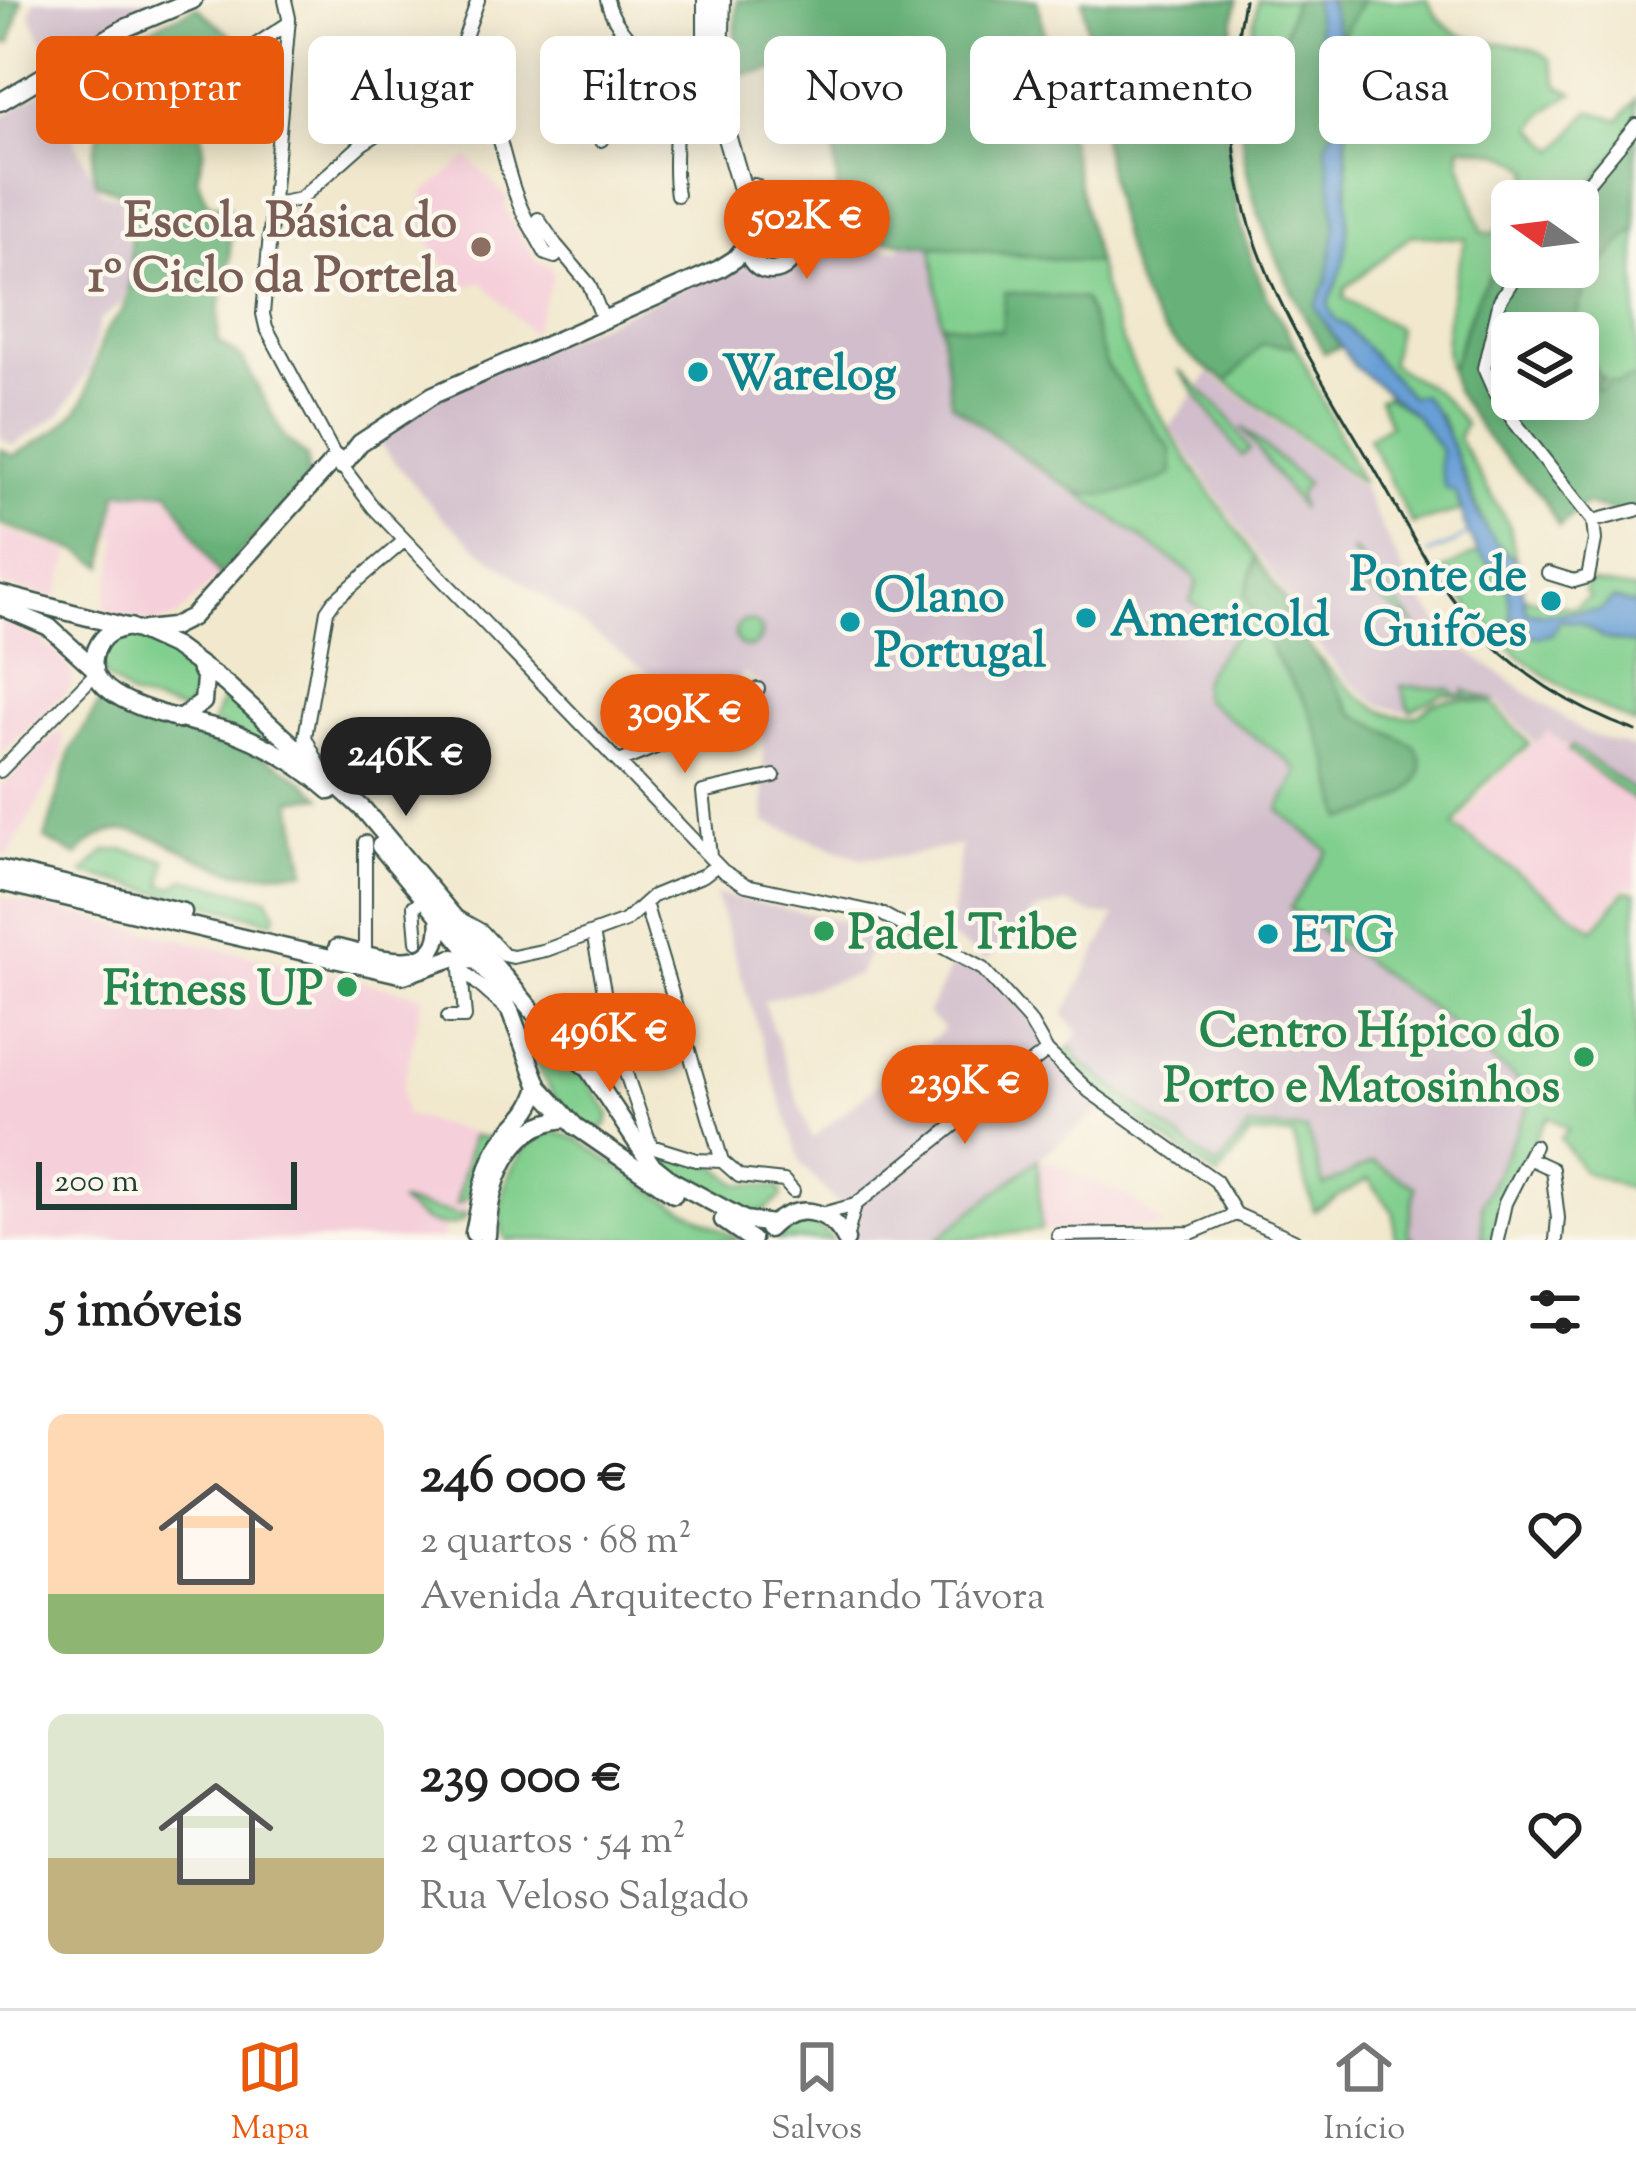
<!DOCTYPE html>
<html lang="pt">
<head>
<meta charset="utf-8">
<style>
	body { margin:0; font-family:"Sorts Mill Goudy",serif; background:#f2f2f2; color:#222; height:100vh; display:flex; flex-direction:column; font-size:45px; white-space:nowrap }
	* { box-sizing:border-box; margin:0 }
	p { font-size:39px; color:#767676 }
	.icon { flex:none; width:66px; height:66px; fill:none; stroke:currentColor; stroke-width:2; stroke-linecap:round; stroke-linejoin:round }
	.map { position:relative; height:1240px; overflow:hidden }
	.side { display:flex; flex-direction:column; background:#fff; flex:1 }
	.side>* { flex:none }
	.banner { position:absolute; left:36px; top:36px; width:1566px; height:108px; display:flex; gap:24px }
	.needle { width:78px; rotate:284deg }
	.fabs { position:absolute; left:1491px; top:180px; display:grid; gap:24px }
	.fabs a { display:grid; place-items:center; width:108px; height:108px; border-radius:18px; background:#fff; box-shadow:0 6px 30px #0003; font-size:60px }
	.scale { position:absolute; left:36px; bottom:30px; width:261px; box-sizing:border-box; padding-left:12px; border:6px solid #1f3d34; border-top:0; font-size:33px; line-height:42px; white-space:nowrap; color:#1f3d34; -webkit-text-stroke:9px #fbf7ec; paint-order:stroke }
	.price { position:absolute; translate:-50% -102px; padding:0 27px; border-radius:42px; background:#ea580c; color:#fff; font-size:39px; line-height:78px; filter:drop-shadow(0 3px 6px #0008) }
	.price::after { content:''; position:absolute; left:50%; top:72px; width:36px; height:27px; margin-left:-18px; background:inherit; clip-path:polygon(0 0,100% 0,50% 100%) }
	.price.active { background:#222; color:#fff }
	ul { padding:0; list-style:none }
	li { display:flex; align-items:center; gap:36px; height:300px; padding:0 48px }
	li span { display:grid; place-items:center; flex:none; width:336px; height:240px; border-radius:18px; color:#555 }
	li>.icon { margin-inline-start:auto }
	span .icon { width:144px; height:144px; fill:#fffc; stroke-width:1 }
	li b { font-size:51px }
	h2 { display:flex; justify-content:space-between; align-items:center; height:144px; padding:0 48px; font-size:51px }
	.tag { padding:0 42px; border-radius:18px; background:#fff; box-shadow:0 6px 30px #0003; font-size:42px; line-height:108px }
	.tag.active { background:#ea580c; color:#fff }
	.tab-bar { display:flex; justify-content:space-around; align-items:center; height:168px; border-top:3px solid #e0e0e0; background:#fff; font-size:33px; color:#767676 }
	.tab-bar a { display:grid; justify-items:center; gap:6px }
	.tab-bar .active { color:#ea580c }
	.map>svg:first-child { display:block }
	.built { fill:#f5cfda }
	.industrial { fill:#d1bdcb }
	.green { fill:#81cf8e; stroke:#508661; stroke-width:3 }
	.forest { fill:#68b279; stroke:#447856; stroke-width:3 }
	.water { fill:#689fd6; stroke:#446e85; stroke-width:3 }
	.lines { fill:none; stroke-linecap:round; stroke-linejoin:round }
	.stream { stroke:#689fd6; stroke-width:3 }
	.minor-casing { stroke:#3e574b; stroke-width:16 }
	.major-casing { stroke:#3e574b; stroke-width:21 }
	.highway-casing { stroke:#3e574b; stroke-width:22 }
	.minor { stroke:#fff; stroke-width:12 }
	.major { stroke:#fff; stroke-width:16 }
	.highway { stroke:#fff; stroke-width:18 }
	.rail { stroke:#1f3d34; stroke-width:3 }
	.education-dot { fill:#8d6e63; stroke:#fbf7ec; stroke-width:4.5 }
	.culture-dot { fill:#0f9aa8; stroke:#fbf7ec; stroke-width:4.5 }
	.leisure-dot { fill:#2e9e5b; stroke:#fbf7ec; stroke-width:4.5 }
	.labels { text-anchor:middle; stroke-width:9; stroke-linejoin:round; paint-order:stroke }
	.education-label { font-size:48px; font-weight:bold; fill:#785e54; stroke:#fbf7ec; text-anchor:end }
	.culture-label { font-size:48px; font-weight:bold; fill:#0d838f; stroke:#fbf7ec; text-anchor:start }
	.leisure-label { font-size:48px; font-weight:bold; fill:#27864d; stroke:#fbf7ec; text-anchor:end }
</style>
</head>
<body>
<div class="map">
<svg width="1636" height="1240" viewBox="0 0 1636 1240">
	<rect width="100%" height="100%" fill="#fbf7ec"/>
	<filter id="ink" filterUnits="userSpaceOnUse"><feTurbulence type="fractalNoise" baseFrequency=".00833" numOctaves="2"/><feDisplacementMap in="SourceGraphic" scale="24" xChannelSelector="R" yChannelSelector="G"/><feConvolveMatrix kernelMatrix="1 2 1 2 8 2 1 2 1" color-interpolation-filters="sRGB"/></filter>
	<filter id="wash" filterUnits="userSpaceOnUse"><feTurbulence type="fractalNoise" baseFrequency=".004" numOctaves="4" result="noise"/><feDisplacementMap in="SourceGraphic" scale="48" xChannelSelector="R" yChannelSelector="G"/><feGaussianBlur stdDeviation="2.7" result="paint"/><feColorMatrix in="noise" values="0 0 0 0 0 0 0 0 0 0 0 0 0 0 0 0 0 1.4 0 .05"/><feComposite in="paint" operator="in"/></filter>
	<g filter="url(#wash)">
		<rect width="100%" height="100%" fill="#f1e8cd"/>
		<!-- built -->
		<path class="built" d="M468,157l41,43 -6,6 34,56 14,4 -1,5 5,1 -23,62 -50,-53 -16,6 -26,-29 -14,-22 -5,-28 3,-15z
			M118,492h49l52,84 -44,42 -23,5 -48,-12 14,-68 -4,-9z
			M0,529l71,23 -15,47 -56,-14z
			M0,620l41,19 27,25 5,13 -4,12 -69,65z
			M62,729l2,27 -56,100 -8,-2v-67z
			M1548,731l88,71v86l-7,-2 -7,3 -29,38 -135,-101 26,-36z
			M0,897l423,99 -21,95 3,24 84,23 -19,48 -6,34 -19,8 -4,12h-441z
			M1040,1158l92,41 32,28 -123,3z"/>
		<!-- industrial -->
		<path class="industrial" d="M35,0h130l-114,59 -21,-44z
			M48,88l53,105 20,4 10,73 -8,32 -23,18 -11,50 -28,44 -48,32 -13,-9v-319z
			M903,243l29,4 19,156 242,171 4,8 -7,19 46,34 -35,45 -2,11 5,9 87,63 7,9 -2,11 -16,21 47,43 1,8 130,179 77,59 -53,110v37h-67l-42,-78 -50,24 -16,-56 -58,-3 -31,41 -138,-108 -10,-17 10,-10 -16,-18 51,-99 -23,-2 -25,-11 -31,8 -49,49 -38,-23 12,-92 -62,12 -39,1 -95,-36 -4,-137 -17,-12 -31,38 -10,1 -225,-163 -39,-35 -62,-73 56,-46 304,-130 42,5 12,-10 3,-16 105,5z
			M1209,373l153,114 50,102 42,53 131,91 51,16v53l-88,-71 -13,12 -39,-42 -53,-7 -27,16 -16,1 -22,-7 -32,-25 -59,-72h7l-124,-180z
			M715,894l155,33v21l-12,27 -95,26 49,138 132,-110 -17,-15 28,-54 30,3 63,72 -1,16 61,53 -172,136h-82l-1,-18 -52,-59z"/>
		<!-- green -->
		<path class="green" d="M1258,0h36l-19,66 -27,-10z
			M1363,0h64c31,63 83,28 123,59l9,28 14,6 -27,18 -12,17 23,22 33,-39 30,9 16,-21v31l-58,71h-56l9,-30c-16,-19 -47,-22 -71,-25v15l22,71 11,2 19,-19v42c-33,11 -50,83 -62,114 -12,-30 7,-101 16,-132l-54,-4 -67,53 -1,10 53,30 -6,35c14,13 21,13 36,22 16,10 26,25 38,39l-7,14 52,89 6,33 -25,-20 -51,-125 -29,-18 -65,-71 -11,-7 -7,-14 16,-42 4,-75 -3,-126 -5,-23z
			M1636,229v148l-36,14 -6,-6 8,-5 -27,-47 1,-12 11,-39 10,-15z
			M754 249a16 16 0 1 1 32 0a16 16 0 1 1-32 0Z
			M932,247l165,16c24,112 95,202 159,295l-11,38 32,64 32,48 21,55 13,56 71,-73 -60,-32 -45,-68c22,25 71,84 111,68 5,-3 9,-9 15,-11 17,-7 41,-1 58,1l36,40 -49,44 -26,38 140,104 31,-39 11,1v299l-52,-19 -24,-34 8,-9 -20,-13 -47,85 -7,39h-12v-37l53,-110 -77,-59 -2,-8 -166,-118 38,-57 -49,-41 19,-38 -7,-9 -87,-63c-11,-23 18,-47 32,-66l-46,-33 7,-18 -5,-9 -114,-81 29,1 63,-45 -63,-82 -22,-67 -80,-7 -3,38 -61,-8z
			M1262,343l34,3 66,137 -135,-101z
			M1178,369l49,46 23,35 -8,6z
			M1387,396l30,21 24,33 -2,15 6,23 11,4 5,19 -49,13 -44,-86 22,-13 -11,-26z
			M1242,427l64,56 -8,12 3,14z
			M1354,550l63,77 -48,-36 7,-1 -17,-20 3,-3 -10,-15z
			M1478,552l29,30 6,50 43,-3 3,-9 22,3 22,15 33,7v79c-85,-37 -140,-77 -195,-153z
			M1588,582l48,8v15l-23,-6 -13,12c-22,0 -55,6 -74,0l-3,-14 51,11 16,-11 -5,-5z
			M735 634a13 13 0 1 1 26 0a13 13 0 1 1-26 0Z
			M130,633c29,13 62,24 72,56l-17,23 -54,-15 -26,-21 -4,-20 9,-16z
			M1401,686l50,3 3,5 12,2 -2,-6 32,11 -53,-7 -33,17z
			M226,690l109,96 -122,-64z
			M1572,746l64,46v10l-68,-51z
			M124,850l42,10 -4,25 11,2 12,-8 83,19 8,16 -3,7 -10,-2 -180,-46 23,-22z
			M551,1044l26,22 33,48 -3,10 -8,6c-34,-5 -53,-47 -67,-74l6,-9z
			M1072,1046l8,15 137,106 32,-40 58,3 17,56 49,-24 42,25 -7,45 7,8h-20l-1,-27 -26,-34 -54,32 -21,-75 -43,-2 -32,43 -127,-91 -28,-32z
			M553,1131l24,8 88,60 75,41h-234c-17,-35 8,-98 47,-109z
			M472,1136l17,2 -22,61 -11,5z
			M650,1150l66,16 22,18 42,4 2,9 -17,13 -15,4 -74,-39z
			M1038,1159l3,71c-36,3 -70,10 -105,10z
			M399,1202l60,13 7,-2 -2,7c-25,14 -44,-1 -65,-18z
			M806,1223l14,5 13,12h-56l7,-8z"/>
		<!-- forest -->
		<path class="forest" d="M0,0h22l-12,43 -10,-2z
			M737,0h300l60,263 -256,-27 -8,-101 -16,-71 -84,12z
			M1083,0h154c-17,94 -15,183 20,273 9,25 26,49 39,73l-34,-2 -35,38c-25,-17 -52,-35 -70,-60 -46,-63 -62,-241 -74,-322z
			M1294,0h20l8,66 16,49 -12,31 10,79 -9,55 -12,27 25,40 -16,6c-49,-92 -103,-190 -76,-297l27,9z
			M1329,0h34l-23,39z
			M197,7l47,40 -10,30 -29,18 -6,17 5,38 -7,27 11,26 22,6v49l-11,52 -1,32 24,16 43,80 22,19 1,23 -89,96 -50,-85 -51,1 -14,74 -25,-15 -79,-27v-75l13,7c26,-14 68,-36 75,-68 4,-18 10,-35 16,-53 4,-11 11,-13 17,-22 15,-23 8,-83 8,-111l-11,-11 -21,-7c-15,-30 12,-69 23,-97l-16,-37z
			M1636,128v101c-34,33 -56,55 -61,104h-63v66h66v-60l17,33 9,6 -7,3 -2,8 5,1 10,-9 6,3 20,-7v141l-51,-14 -26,23 -15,-27 -58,-63 -31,-46 -5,-20 29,-78 20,-32 13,-4v10h66v-66z
			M1005,292l79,7 23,68 64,82 1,25c-25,13 -62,25 -90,19 -19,-3 -108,-74 -131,-90l-10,-80 61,8z
			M1256,558l29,42 -1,8 70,106 60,32c30,41 -40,68 -71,73l-13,-56 -21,-55 -32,-48 -32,-64z
			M102,699c17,4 32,18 50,24 70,24 110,19 170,74l-30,3 14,71c-23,0 -53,5 -76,-1 -52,-12 -107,-73 -153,-14l-32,-17 26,-89z"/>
		<!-- water -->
		<path class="water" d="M1314,0h15l16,62 3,167 -4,34 -16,42 7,14 11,7 64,71 12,-2c43,46 42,134 94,165l10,51c18,6 52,0 74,0l13,-12 23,6v40l-33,-7 -22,-15 -21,-3 -8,14 -12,3 -27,-5 -6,-50 -29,-30 -10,-19 -12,-40 -11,-5 -6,-24 2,-14 -24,-33 -63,-51 -39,-59 12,-27 9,-55 -10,-79 12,-31 -16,-49z"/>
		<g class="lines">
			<!-- stream -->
			<path class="stream" d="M1429,553l25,-10 16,-11"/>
		</g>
	</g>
	<g filter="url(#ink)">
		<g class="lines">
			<defs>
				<path id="minor" d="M285,0l4,18 -26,296 3,13 70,131 37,49 350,364 23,14 136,29 101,55 46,51 18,31 42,40 127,90 20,33 58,26
					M607,0c8,35 42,53 59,84 18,33 4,74 11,111
					M248,50l41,-27
					M456,55c51,52 41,118 76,174
					M601,140l65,-55
					M1573,201l63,-76
					M271,205l29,-6 62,-55 33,-21 65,-72 18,-51
					M538,219l20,29 -3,9 -9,-3 -14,-25z
					M557,246l32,38 14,35
					M1521,267l-21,33 -16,68 11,25 18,27 80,101 2,19 -7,37 -14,4 -26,-8
					M1593,521l43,-11
					M619,762l111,-45 28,-28
					M319,765l-14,-28 22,-126 7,-10 70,-60
					M0,771l96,-98
					M365,842v112
					M710,856l-7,-64 71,-16
					M645,903l77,258 17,15 45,5 9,10
					M457,917l25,14 22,24 9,2 33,-7 79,-29 28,-25 51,-21 13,-10
					M593,933l19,100 39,113 45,14 26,1
					M417,941l-3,-35 12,-6
					M448,1017h17l-4,-48 44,39
					M1528,1158l24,11 6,49 -2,22
					M822,1214l33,-9 192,-154
					M1058,1235l133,-2 45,-19
					M846,1239l9,-34
					M1497,1240l8,-37 29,-57"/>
				<path id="major" d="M0,102l123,-73 70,-29
					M748 248a23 23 0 1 1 46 0a23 23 0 1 1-46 0Z
					M342,466l18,-23 73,-48 286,-126 16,-10 14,-17
					M0,594l138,36 37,17 51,37 138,126 193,230 32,30 62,94 20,16 74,40 27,4
					M0,606l49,21 46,42
					M130,627c-13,2 -24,5 -31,17 -35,63 106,77 136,89 34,13 68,34 95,58
					M145,630l27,-3 20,-10 144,-159
					M178,720l25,-18 2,-24 -6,-11
					M380,846l116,137 15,30 28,74 36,39 99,68
					M0,869l183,43
					M0,882l404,93 49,-17 25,3
					M337,948c37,8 110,36 102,-33
					M723,1220l29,20
					M768,1229c26,-27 61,-22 78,11
					M474,1233c6,-27 9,-59 23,-84 14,-25 33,-30 42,-62
					M487,1236c2,-51 20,-112 79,-117"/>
				<path id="highway" d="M707,0v50l7,44 41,139
					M719,58l2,-58
					M754,188l21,38"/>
			</defs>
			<!-- minor casing -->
			<use href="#minor" class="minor-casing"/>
			<!-- major casing -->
			<use href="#major" class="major-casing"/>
			<!-- highway casing -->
			<use href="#highway" class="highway-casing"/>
			<!-- minor -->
			<use href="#minor" class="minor"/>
			<!-- major -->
			<use href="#major" class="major"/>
			<!-- highway -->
			<use href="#highway" class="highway"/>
			<!-- rail -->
			<path class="rail" d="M1244,0c-13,67 -17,132 -1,199 21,92 83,187 131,269 30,52 57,108 97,154 44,50 102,87 165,109"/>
		</g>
	</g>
	<!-- markers -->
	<circle class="education-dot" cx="481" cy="247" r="12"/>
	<g class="culture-dot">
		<circle cx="698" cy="372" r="12"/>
		<circle cx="1551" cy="601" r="12"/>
		<circle cx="1086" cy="618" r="12"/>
		<circle cx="850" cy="622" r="12"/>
		<circle cx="1268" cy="934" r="12"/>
	</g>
	<g class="leisure-dot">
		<circle cx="824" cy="931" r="12"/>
		<circle cx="347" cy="987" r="12"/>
		<circle cx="1584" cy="1057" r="12"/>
	</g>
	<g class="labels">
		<!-- education labels -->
		<g class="education-label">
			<text x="457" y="236">Escola Básica do<tspan x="457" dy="55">1º Ciclo da Portela</tspan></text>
		</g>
		<!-- culture labels -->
		<g class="culture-label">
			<text x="722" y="389">Warelog</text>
			<text x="1527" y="590" text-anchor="end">Ponte de<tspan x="1527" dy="55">Guifões</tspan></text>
			<text x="874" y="611">Olano<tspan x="874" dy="55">Portugal</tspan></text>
			<text x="1110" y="635">Americold</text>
			<text x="1292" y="951">ETG</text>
		</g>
		<!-- leisure labels -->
		<g class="leisure-label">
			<text x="848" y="948" text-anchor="start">Padel Tribe</text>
			<text x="323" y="1004">Fitness UP</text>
			<text x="1560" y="1046">Centro Hípico do<tspan x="1560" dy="55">Porto e Matosinhos</tspan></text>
		</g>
	</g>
</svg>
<div class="fabs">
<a><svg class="needle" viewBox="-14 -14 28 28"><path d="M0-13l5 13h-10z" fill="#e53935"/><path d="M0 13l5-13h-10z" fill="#767676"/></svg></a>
<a><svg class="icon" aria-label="layers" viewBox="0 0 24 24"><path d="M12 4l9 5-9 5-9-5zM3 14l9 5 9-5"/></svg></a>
</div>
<div class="scale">200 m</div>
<b class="price" style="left:807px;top:282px">502K €</b>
<b class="price" style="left:685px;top:776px">309K €</b>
<b class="price active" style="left:406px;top:819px">246K €</b>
<b class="price" style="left:610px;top:1095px">496K €</b>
<b class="price" style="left:965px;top:1147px">239K €</b>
<div class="banner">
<a class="tag active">Comprar</a>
<a class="tag">Alugar</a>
<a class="tag">Filtros</a>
<a class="tag">Novo</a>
<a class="tag">Apartamento</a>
<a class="tag">Casa</a>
</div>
</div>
<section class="side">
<h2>5 imóveis<svg class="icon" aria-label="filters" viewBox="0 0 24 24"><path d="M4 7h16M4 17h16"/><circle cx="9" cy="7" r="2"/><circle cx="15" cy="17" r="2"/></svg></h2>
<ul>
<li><span style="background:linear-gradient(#ffd9b3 75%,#8fb573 0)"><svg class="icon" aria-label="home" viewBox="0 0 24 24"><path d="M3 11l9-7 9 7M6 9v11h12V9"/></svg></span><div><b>246 000 €</b><p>2 quartos · 68 m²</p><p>Avenida Arquitecto Fernando Távora</p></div><svg class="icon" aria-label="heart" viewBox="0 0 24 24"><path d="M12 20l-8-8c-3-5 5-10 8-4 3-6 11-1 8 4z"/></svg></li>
<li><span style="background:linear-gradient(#dfe7d0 60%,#c2b280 0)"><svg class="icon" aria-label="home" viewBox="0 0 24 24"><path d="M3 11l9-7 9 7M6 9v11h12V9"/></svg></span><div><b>239 000 €</b><p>2 quartos · 54 m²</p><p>Rua Veloso Salgado</p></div><svg class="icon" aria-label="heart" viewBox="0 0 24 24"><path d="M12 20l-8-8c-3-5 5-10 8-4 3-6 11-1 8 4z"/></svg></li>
</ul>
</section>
<nav class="tab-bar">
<a class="active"><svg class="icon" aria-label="map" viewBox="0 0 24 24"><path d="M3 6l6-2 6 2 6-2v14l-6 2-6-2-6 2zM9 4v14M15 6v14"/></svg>Mapa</a>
<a><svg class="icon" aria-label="saved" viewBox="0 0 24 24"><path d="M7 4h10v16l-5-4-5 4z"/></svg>Salvos</a>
<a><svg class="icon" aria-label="home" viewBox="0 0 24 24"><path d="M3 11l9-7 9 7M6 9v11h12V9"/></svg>Início</a>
</nav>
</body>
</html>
